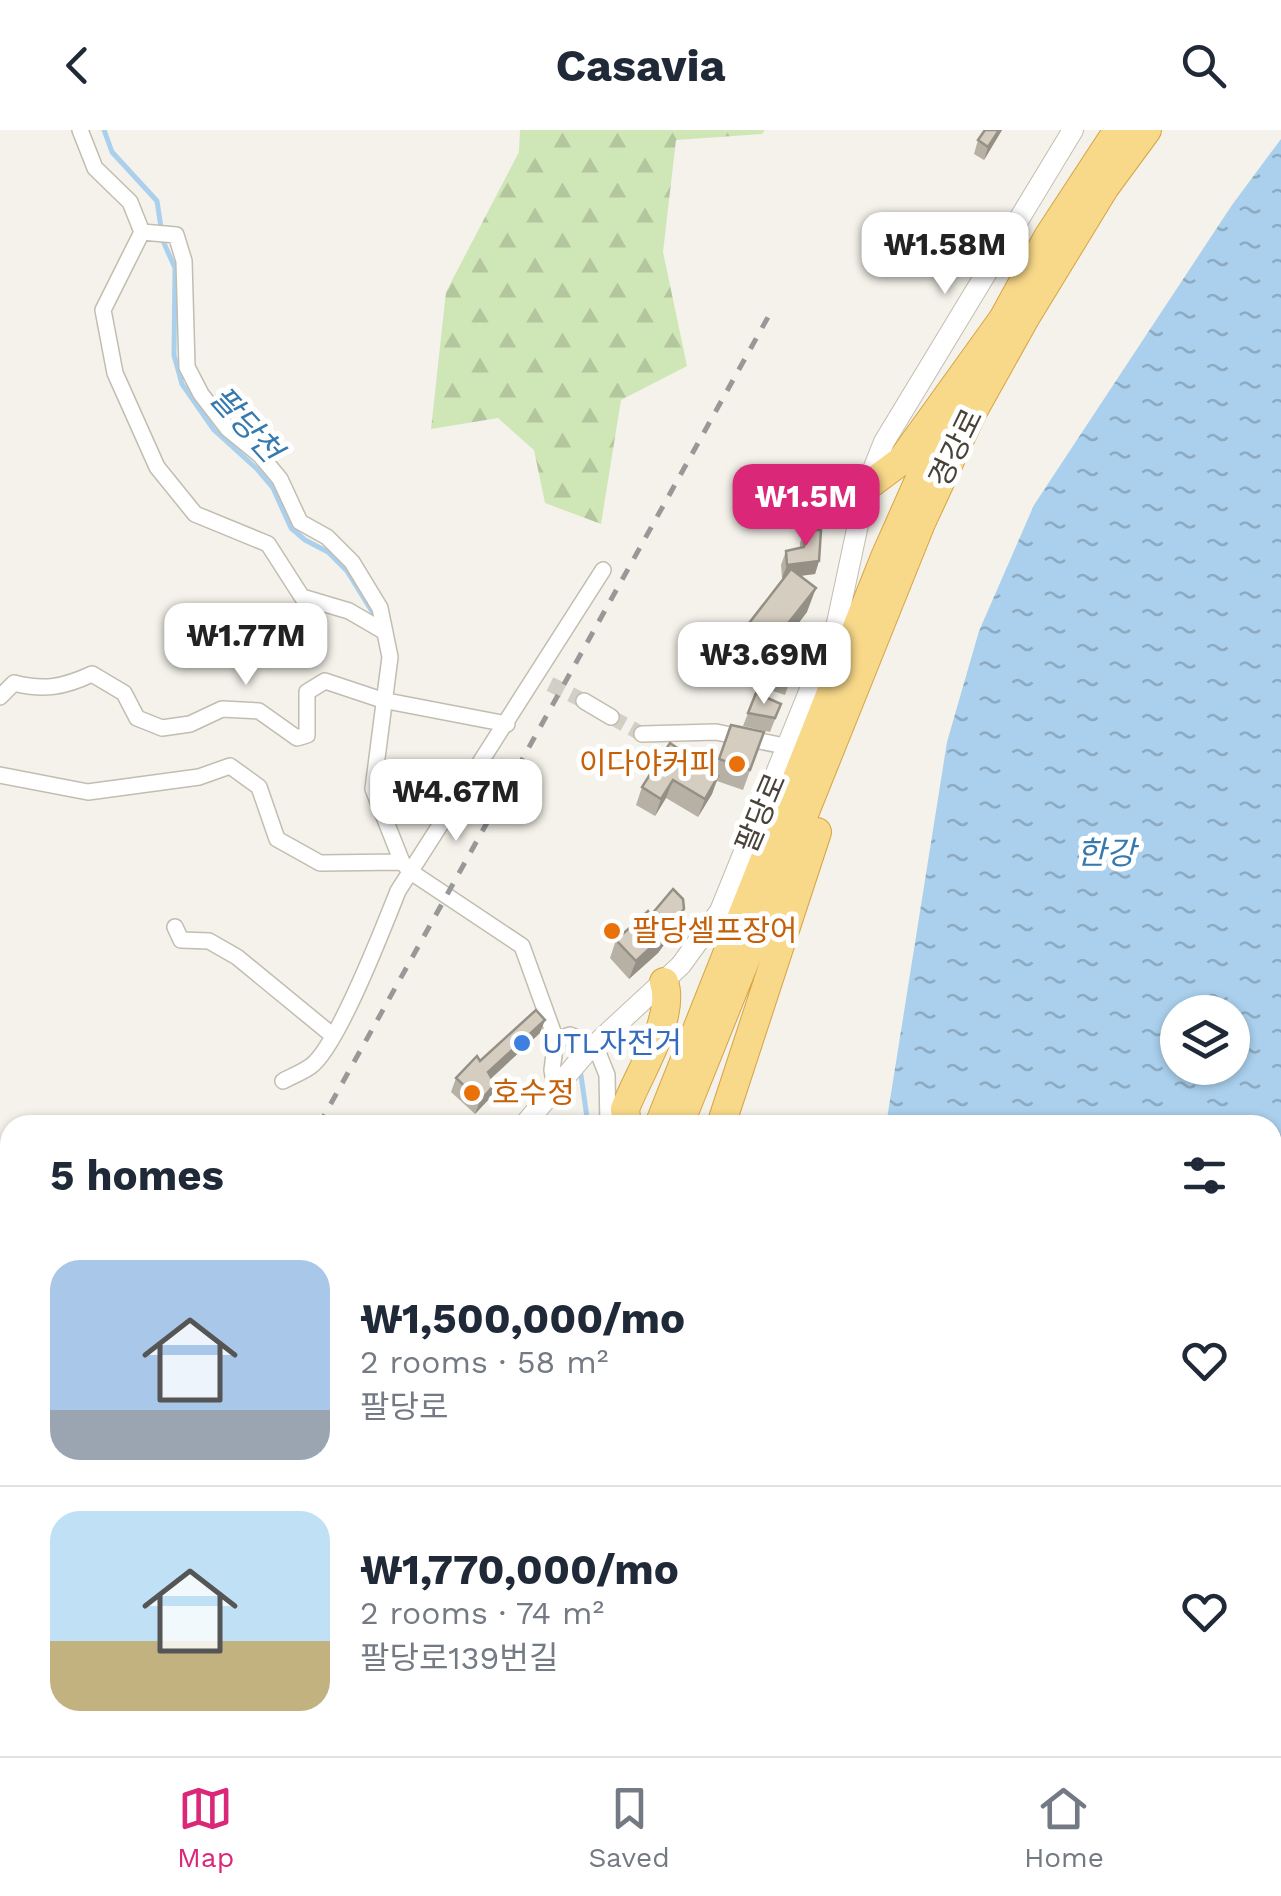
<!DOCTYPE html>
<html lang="en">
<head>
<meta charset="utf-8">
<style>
	body { margin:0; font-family:"Work Sans","Noto Sans KR",sans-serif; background:#f2f2f3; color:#1f2937; height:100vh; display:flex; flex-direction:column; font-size:38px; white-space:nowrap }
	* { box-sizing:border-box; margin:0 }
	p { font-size:32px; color:#747a83 }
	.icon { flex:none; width:55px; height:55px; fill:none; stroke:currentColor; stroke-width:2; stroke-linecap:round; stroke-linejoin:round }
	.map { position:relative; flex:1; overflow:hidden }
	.drawer { position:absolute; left:0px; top:985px; width:1282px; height:642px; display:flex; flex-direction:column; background:#fff; border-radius:30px 30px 0 0; box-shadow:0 2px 8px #0004 }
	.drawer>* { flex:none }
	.fabs { position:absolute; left:1160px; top:865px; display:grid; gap:20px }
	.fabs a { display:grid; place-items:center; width:90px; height:90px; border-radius:50%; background:#fff; box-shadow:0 2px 8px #0004; font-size:50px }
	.price { position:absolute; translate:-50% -85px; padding:0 22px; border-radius:20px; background:#fff; color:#222; font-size:32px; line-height:65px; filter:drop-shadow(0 2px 5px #0008) }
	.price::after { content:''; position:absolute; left:50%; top:60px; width:30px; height:22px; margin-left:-15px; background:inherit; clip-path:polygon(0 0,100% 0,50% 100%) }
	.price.on { background:#db2777; color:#fff }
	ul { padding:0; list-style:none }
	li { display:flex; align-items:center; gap:30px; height:250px; padding:0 50px }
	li+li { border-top:2px solid #e0e1e3 }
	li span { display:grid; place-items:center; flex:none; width:280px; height:200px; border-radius:30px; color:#555 }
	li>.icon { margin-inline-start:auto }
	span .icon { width:120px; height:120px; fill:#fffc; stroke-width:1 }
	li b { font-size:42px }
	h2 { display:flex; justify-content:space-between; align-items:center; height:120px; padding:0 50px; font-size:42px }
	header { display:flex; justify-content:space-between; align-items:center; height:130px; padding:0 50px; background:#fff; font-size:45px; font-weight:700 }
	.dock { display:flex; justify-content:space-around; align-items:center; height:140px; border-top:2px solid #e0e1e3; background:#fff; font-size:28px; color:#747a83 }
	.dock a { display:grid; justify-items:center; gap:5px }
	.dock .on { color:#db2777 }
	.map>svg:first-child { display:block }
	.forest { fill:url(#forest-firs) }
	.water { fill:url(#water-ripples); fill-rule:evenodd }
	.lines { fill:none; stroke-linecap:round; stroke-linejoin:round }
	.stream { stroke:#aad0ed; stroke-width:5 }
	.minor-tunnel { stroke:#d2cfc7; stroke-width:15; stroke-dasharray:15 8; stroke-linecap:butt }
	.minor-casing { stroke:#c2bdb0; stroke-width:18 }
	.tertiary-casing { stroke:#c2bdb0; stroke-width:22 }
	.trunk-casing { stroke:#d6a443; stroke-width:30 }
	.minor { stroke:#fff; stroke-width:15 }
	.tertiary { stroke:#fff; stroke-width:20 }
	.trunk { stroke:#f8d889; stroke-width:28 }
	.rail { stroke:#989898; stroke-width:5; stroke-dasharray:12 12; stroke-linecap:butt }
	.wall { fill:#b7b1a5 }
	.shaded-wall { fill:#959086 }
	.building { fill:#d5cec0; stroke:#959086; stroke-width:2.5 }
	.food-dot { fill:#e8710a; stroke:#fff; stroke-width:4 }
	.shop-dot { fill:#3f7fe0; stroke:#fff; stroke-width:4 }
	.labels { text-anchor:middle; stroke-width:10; stroke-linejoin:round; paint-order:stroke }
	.street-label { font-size:30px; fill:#484239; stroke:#fff }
	.food-label { font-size:30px; fill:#c56008; stroke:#fff; text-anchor:start }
	.shop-label { font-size:30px; fill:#366cbe; stroke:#fff; text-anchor:start }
	.water-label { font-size:32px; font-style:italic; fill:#3679af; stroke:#fff }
</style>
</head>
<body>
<header><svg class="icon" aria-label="back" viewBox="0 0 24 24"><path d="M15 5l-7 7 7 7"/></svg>Casavia<svg class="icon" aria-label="search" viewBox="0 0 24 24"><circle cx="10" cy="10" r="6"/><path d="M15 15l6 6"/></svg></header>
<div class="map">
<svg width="1281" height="1626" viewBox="0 0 1281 1626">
	<defs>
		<pattern id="forest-firs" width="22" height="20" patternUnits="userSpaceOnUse" patternTransform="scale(2.5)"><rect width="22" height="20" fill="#cfe6b6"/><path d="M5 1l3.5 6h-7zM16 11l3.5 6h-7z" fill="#b3c69d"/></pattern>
		<pattern id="water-ripples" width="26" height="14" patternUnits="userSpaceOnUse" patternTransform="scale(2.5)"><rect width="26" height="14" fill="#aad0ed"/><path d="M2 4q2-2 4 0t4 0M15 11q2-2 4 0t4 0" fill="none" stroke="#8caac1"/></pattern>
	</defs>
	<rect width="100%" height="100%" fill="#f4f2ea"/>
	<!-- forest -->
	<path class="forest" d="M520,0h245l-3,4 -86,6 -13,112 24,114 -66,34 -20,124 -56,-21 -11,-53 -36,-32 -67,11 15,-137 73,-140z"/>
	<!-- water -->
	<path class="water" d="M1281,9v1617h-741l4,-8h728v-623h-386l61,-383 32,-111 55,-126 198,-300zM1178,882h54v56h-54z"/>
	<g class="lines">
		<!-- stream -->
		<path class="stream" d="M104,0l8,22 45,49 6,40 12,27 -1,87 8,29 32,46 43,39 16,19 18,40 14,12 23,12 19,19 26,42
			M581,945l7,50"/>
		<!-- minor-tunnel -->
		<path class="minor-tunnel" d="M550,554l34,17
			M611,587l31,17"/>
		<defs>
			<path id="minor" d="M80,0l15,38 35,34 12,30
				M142,102l34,3 8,26 3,106 14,27 27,35 32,26 20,24 20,43 27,15 25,25 28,46 10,49 -17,132 29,73 9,10 111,74 34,94
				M142,102l-39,78 12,63 42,94 38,47 73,30 34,53 47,14 36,21
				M0,567l14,-14c30,8 50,4 78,-9l32,19 13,25 25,10 28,-4 32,-15 37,2 38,27 10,-3v-43l18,-11 57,19 125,24
				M584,571l27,16
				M642,604l74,-2 73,15
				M0,645l88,17 111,-15 31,-11 29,21 18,52 43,24 82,-1
				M175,797l6,13 28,1 28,16 95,78
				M283,951c9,-5 20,-9 28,-15 27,-20 73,-140 87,-175l205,-321
				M555,956l-3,-16 4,-30 14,-5 25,10 12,30 1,50
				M0,1553l10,-11"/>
			<path id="tertiary" d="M524,995l60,-70 97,-90 39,-54 117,-288 29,-136 18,-45 189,-312
				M221,1626l5,-8"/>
			<path id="trunk" d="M997,200l51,-93 70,-107
				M866,357l35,-26 102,-142
				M627,995l-2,-16c13,-35 51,-91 39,-127
				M659,995l226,-568 52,-117 23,-42
				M679,995l242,-602 51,-110 53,-95 80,-131 42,-57
				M721,995l96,-293
				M269,1626l7,-8
				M301,1626l6,-8"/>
		</defs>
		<!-- minor casing -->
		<use href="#minor" class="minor-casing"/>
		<!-- tertiary casing -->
		<use href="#tertiary" class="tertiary-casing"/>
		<!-- trunk casing -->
		<use href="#trunk" class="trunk-casing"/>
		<!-- minor -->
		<use href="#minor" class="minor"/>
		<!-- tertiary -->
		<use href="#tertiary" class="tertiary"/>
		<!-- trunk -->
		<use href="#trunk" class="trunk"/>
		<!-- rail -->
		<path class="rail" d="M319,995l453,-815"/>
	</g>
	<!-- wall -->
	<path class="wall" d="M985,0h17l-18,30 -10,-6 4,-14z
		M804,400l15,31 -4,13 -15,2 7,36 -17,22 14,5 -19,56 -65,-22 9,-24 55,-71h-2l-1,-13 5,-14 14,-3v-5z
		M781,574l-11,28 -27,-6 5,-13z
		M764,602l-21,58 -26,-9 -5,13 -14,23 -32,-19 -11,18 -19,-11 6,-18 71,-14 6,-14z
		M684,779l-7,18 -19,26 -29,26 -19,-21 6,-18 35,-25z
		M540,903l-49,45v19l-16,17 -24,-22 5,-14z
		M161,1618h47l-1,8h-49z"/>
	<!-- shaded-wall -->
	<path class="shaded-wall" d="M999,0h3l-18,30 4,-13z
		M819,431l-4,13 -33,4 5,-13z
		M816,458l-9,24 -34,44 9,-25z
		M718,646l-6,18 -14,23 7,-18z
		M673,650l-7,18 -11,18 6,-17z
		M684,779l-7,18 -19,26 -29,26 7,-18z
		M545,890l-5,13 -57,53 5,-14z
		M495,954l-4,13 -16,17 5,-13z
		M10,1488v4l-10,11v-5z"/>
	<!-- building -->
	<path class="building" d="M985,0h14l-11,17 -10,-7z
		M804,400h17l-2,31 -32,4 -1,-14 18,-4z
		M791,439l25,19 -34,43 22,8 -10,32 -65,-22z
		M756,563l25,11 -6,14 -27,-5z
		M731,595l33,7 -14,38 -31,-11z
		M670,613l48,33 -13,23 -32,-19 -12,19 -19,-12z
		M673,759l10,10 1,10 -20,26 -28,26 -20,-21 32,-29 3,4z
		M536,880l9,10 -57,52 7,12 -15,17 -24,-23 21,-22 3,5z
		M10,1386v102l-10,10v-100z
		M44,1618h22l5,3 -4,5h-29z
		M93,1618h19l10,8h-28l-4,-4z
		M167,1618h41l1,1 -8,7h-27z"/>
	<!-- markers -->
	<g class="food-dot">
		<circle cx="737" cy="634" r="10"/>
		<circle cx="612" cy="801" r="10"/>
		<circle cx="472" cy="963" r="10"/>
	</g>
	<circle class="shop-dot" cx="522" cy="913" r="10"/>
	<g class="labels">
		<!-- street labels -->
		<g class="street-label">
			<text transform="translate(956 318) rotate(-64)" y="10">경강로</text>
			<text transform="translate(761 683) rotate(-67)" y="10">팔당로</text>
		</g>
		<!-- food labels -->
		<g class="food-label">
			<text x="717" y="644" text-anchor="end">이다야커피</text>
			<text x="632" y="811">팔당셀프장어</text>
			<text x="492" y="973">호수정</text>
		</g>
		<!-- shop labels -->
		<g class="shop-label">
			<text x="542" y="923">UTL자전거</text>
		</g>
		<!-- water labels -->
		<g class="water-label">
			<text transform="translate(246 294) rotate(48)" y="11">팔당천</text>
			<text x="1106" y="734">한강</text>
		</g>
	</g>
</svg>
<div class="fabs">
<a><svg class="icon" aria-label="layers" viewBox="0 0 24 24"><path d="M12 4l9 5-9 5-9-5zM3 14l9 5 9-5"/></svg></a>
</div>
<b class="price" style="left:945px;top:167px">₩1.58M</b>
<b class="price on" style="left:806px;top:419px">₩1.5M</b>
<b class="price" style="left:246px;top:558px">₩1.77M</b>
<b class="price" style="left:764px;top:577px">₩3.69M</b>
<b class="price" style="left:456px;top:714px">₩4.67M</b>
<section class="drawer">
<h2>5 homes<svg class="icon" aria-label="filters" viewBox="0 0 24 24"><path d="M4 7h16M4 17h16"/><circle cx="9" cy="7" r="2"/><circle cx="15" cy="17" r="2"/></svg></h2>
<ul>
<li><span style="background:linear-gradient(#a9c7e8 75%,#9aa5b1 0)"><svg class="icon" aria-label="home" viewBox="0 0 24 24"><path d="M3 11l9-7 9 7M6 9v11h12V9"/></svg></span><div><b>₩1,500,000/mo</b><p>2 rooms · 58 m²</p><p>팔당로</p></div><svg class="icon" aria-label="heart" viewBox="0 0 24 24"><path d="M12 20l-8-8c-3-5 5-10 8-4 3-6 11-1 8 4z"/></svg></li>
<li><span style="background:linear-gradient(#bfe0f5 65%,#c2b280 0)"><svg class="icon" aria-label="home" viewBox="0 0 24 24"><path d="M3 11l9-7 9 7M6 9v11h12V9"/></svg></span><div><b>₩1,770,000/mo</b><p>2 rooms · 74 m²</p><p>팔당로139번길</p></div><svg class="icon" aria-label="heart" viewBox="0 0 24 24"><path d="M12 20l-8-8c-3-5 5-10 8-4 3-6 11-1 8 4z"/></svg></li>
</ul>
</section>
</div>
<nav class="dock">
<a class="on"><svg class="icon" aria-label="map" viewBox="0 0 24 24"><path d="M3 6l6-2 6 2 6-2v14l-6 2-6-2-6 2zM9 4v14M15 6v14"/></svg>Map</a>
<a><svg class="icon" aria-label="saved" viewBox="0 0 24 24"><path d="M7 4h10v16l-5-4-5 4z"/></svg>Saved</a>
<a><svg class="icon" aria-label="home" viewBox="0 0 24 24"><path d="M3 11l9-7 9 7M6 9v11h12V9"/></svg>Home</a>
</nav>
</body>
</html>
